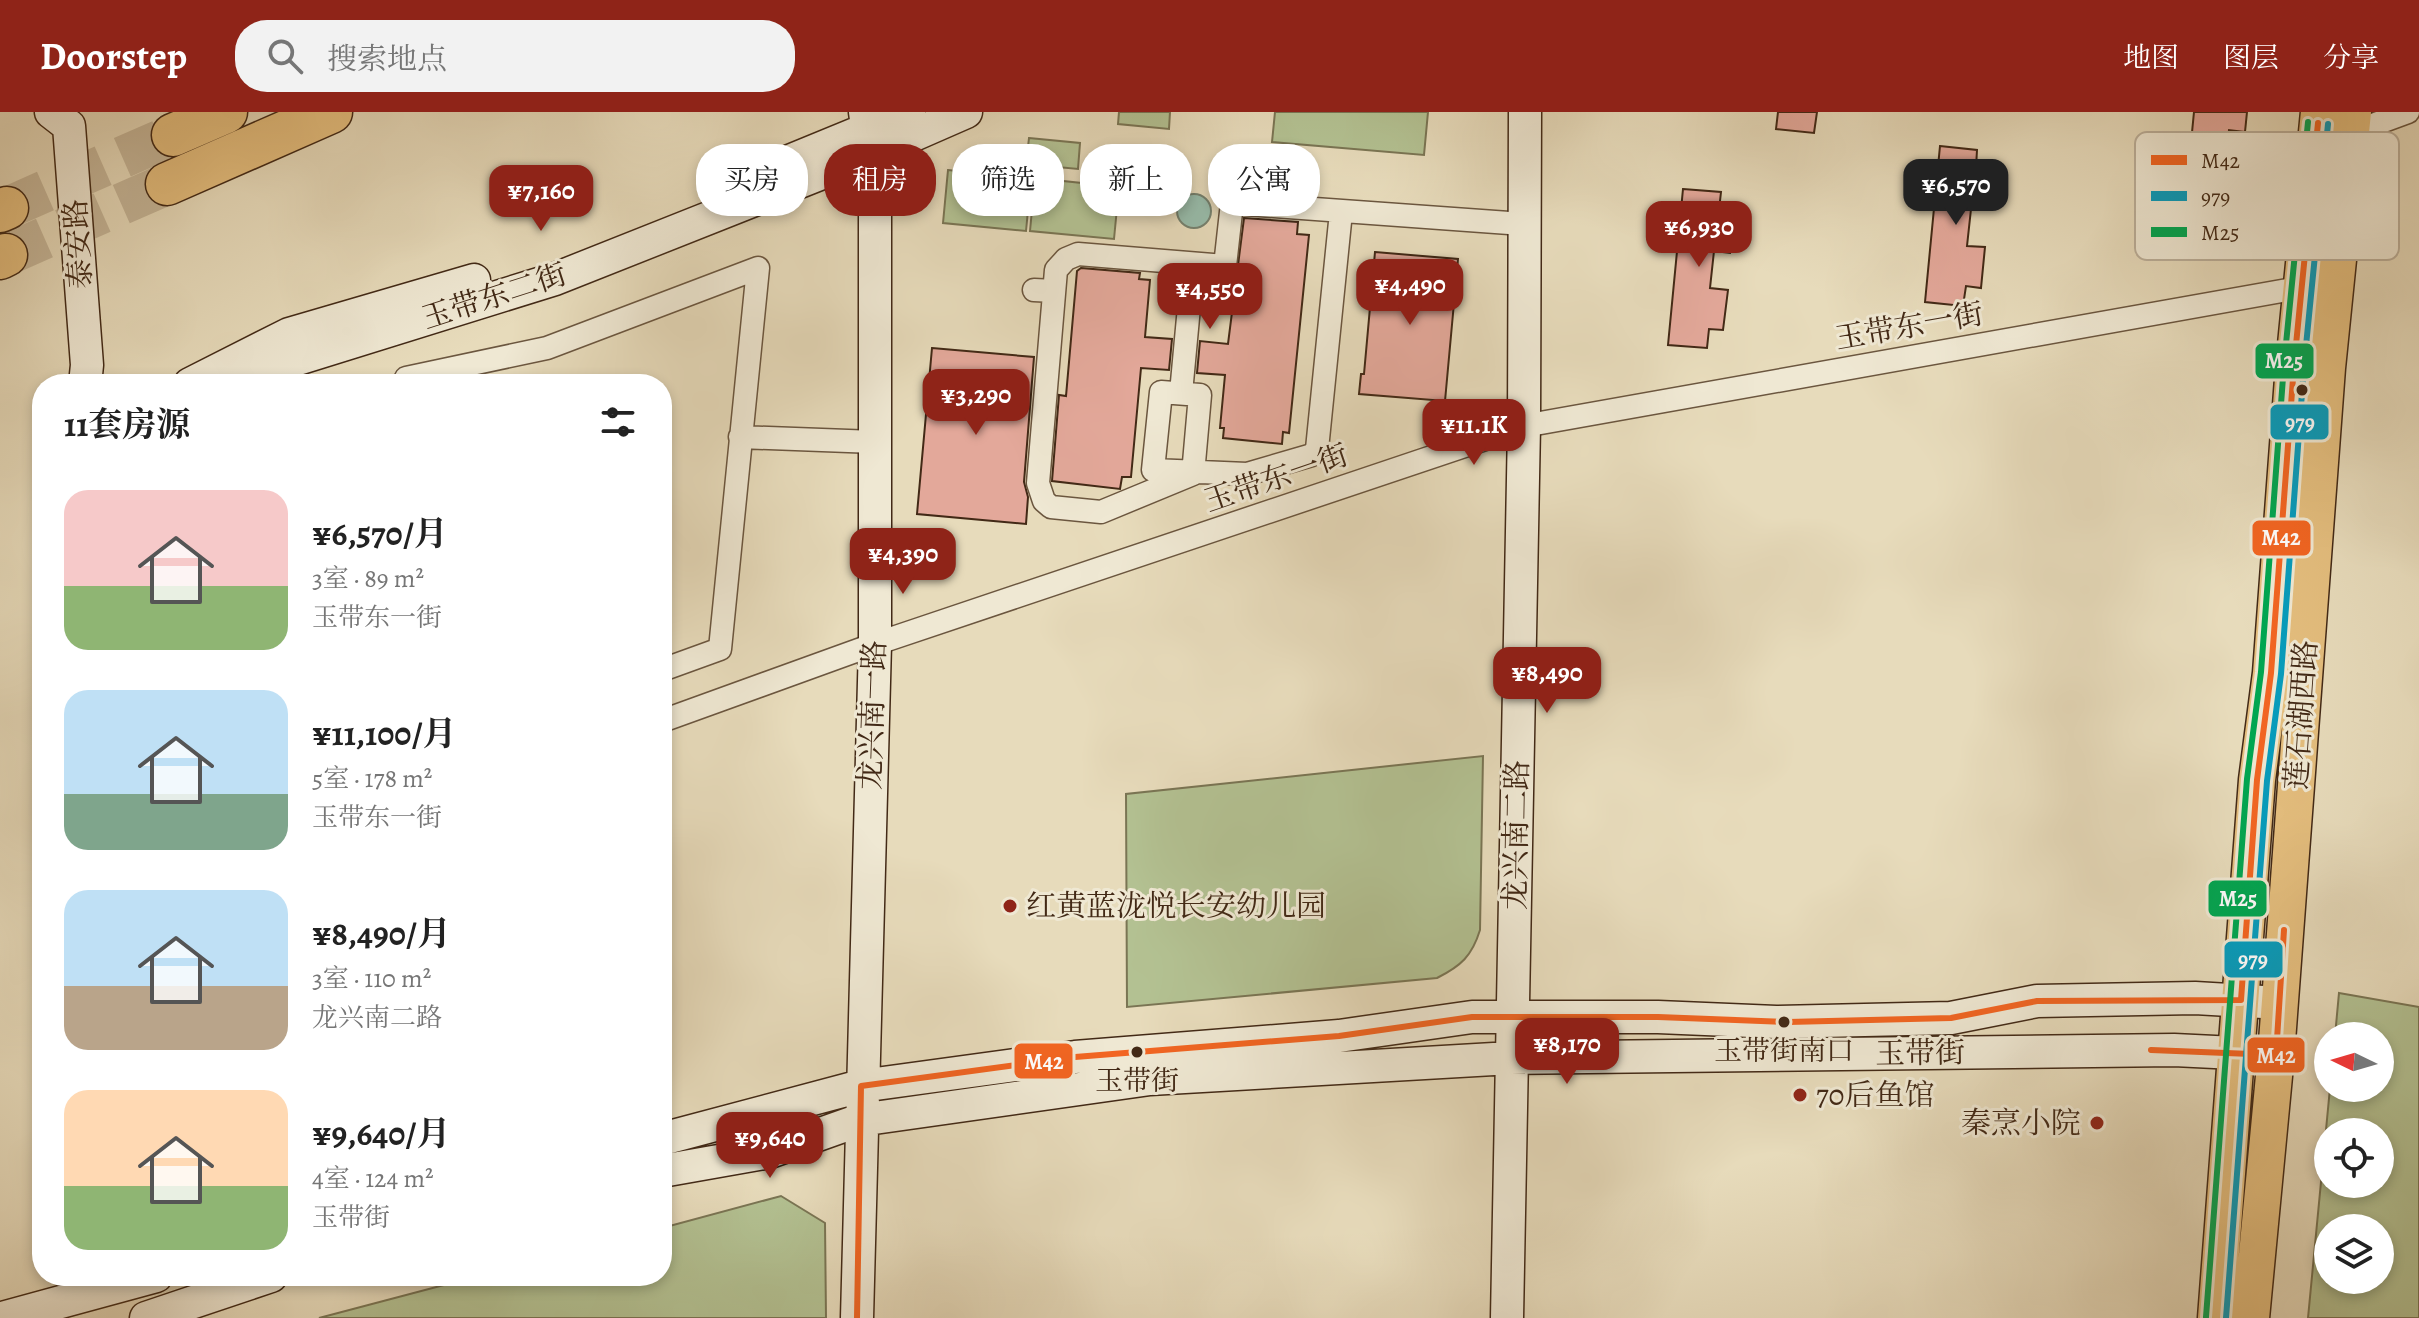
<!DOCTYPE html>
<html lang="zh">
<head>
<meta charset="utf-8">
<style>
	body { margin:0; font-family:Alegreya,"Noto Serif SC",serif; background:#f2f2f2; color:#222; height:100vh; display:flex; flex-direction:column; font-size:30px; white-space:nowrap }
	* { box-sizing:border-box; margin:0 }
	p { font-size:26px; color:#767676 }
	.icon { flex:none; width:44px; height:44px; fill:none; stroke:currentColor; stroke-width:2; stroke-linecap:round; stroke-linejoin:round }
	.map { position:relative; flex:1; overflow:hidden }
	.drawer { position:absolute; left:32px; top:262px; width:640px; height:912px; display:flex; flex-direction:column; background:#fff; border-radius:32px; box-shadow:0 4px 12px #0003 }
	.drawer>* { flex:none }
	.hud { position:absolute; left:696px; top:32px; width:760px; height:72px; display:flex; gap:16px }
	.needle { width:52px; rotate:275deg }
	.controls { position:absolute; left:2314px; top:910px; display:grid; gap:16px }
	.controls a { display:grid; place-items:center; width:80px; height:80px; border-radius:50%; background:#fff; box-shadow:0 4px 12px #0003; font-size:40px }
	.price { position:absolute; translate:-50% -68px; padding:0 18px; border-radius:16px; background:#8f2418; color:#fff; font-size:26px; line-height:52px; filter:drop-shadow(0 2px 4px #0008) }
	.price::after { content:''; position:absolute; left:50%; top:48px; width:24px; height:18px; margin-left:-12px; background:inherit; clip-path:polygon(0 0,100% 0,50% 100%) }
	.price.on { background:#222; color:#fff }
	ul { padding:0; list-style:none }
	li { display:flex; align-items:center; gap:24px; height:200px; padding:0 32px }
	li span { display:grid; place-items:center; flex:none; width:224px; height:160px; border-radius:24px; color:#555 }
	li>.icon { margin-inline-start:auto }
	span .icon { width:96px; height:96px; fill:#fffc; stroke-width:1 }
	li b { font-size:34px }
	h2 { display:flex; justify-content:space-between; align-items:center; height:96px; padding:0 32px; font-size:34px }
	.pill { padding:0 28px; border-radius:32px; background:#fff; box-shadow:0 4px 12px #0003; font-size:28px; line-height:72px }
	.pill.on { background:#8f2418; color:#fff }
	header { display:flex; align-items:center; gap:48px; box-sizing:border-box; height:112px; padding:0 40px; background:#8f2418; color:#fff }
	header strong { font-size:38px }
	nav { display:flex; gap:44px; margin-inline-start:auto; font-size:28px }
	.search { width:560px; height:72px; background:#f2f2f2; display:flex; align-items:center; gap:20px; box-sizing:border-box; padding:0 28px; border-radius:32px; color:#767676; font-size:30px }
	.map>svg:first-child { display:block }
	.green { fill:#b3c192; stroke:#7a7554; stroke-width:2; fill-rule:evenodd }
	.water { fill:#97bcab; stroke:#75816f; stroke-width:2 }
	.building { fill:#e3a89a; stroke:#422916; stroke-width:2 }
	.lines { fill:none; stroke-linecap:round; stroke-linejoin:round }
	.highway-tunnel { stroke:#c6b79a; stroke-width:42; stroke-dasharray:42 21; stroke-linecap:butt }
	.street-casing { stroke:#6b563f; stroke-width:25 }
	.secondary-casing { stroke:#422916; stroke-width:35 }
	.primary-casing { stroke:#422916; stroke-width:39 }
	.highway-casing { stroke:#422916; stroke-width:45 }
	.street { stroke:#efe8d3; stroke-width:22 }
	.secondary { stroke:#efe8d3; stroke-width:32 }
	.primary { stroke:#e4be7e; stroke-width:36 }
	.highway { stroke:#e4be7e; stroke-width:42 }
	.bus-1-casing { stroke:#efe8d3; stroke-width:12 }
	.bus-2-casing { stroke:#efe8d3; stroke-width:12 }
	.bus-3-casing { stroke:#efe8d3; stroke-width:12 }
	.bus-1 { stroke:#f26522; stroke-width:6 }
	.bus-2 { stroke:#079cbc; stroke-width:6 }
	.bus-3 { stroke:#00a651; stroke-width:6 }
	.bus-dot { fill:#422916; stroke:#efe8d3; stroke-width:3 }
	.poi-dot { fill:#8f2418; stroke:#efe8d3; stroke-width:3 }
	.labels { text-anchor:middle; stroke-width:6; stroke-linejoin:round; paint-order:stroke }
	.bus-label { font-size:28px; fill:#422916; stroke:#efe8d3 }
	.street-label { font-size:30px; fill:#422916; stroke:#efe8d3 }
	.poi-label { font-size:30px; fill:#422916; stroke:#efe8d3; text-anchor:start }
	.key { fill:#efe8d3; stroke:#bbaf9a; stroke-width:2 }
	.key-label { font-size:22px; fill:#422916 }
	.line-badge { stroke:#efe8d3; stroke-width:3 }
	.badge-label { font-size:22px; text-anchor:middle; font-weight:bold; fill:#fff }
</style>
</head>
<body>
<header>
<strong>Doorstep</strong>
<div class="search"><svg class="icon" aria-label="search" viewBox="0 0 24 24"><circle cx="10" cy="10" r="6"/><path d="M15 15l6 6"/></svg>搜索地点</div>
<nav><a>地图</a><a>图层</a><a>分享</a></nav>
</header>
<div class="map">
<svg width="2419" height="1206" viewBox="0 0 2419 1206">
	<rect width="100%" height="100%" fill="#e7dbbb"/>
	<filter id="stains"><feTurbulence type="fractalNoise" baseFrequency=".0025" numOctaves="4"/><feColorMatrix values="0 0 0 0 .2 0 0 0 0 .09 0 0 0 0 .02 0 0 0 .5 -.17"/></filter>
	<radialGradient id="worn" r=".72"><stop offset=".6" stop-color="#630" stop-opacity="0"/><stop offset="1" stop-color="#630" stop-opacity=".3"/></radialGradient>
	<!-- green -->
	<path class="green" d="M1119,0h51l-1,17 -51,-5z
		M1275,0h153l-4,43 -152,-13z
		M1029,26l51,5 -2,26 -52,-5z
		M948,58l83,9 -5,52 -83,-8z
		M1035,66l84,9 -5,52 -84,-8z
		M1483,644l-3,174c-8,26 -19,36 -43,48l-310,29 -1,-213z
		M2339,881l80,14v311h-111l22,-230h50v-52h-45zM2380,1020v52h-52v-52zM2380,1116v52h-52v-52z
		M781,1084l44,27 1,95h-507l159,-42h184v-48z"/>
	<!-- water -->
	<path class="water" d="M1177 99a17 17 0 1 1 34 0a17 17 0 1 1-34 0Z"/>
	<!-- building -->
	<path class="building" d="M1778,0h39l-3,21 -38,-4z
		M2194,0h53l-2,20 -16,-2 -4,37 17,2 -4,41 -15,-2 -2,20 -38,-4z
		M1940,34l37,4 -1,18 15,1 -4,41 -16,-1 -4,37 18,1 -4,41 -15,-2 -3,20 -38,-4z
		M1683,77l38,3 -2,18 15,2 -4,41 -16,-2 -4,37 18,2 -5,40 -14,-1 -2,19 -39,-3z
		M1244,106l54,4 -1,12 12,1 -20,198 -6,-1 -1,12 -59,-6 1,-10h-4l5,-53 -28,-2 3,-32 28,3z
		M1375,140l83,7 -13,142 -86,-7 2,-20h3z
		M1081,156l59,5 -1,6 11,1 -5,57 27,2 -3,31 -28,-2 -10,109h-9l-2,12 -68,-8 7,-86 7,1 11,-125z
		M932,236l102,9 -10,125 4,15 -2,27 -109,-10z"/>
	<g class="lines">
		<!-- highway-tunnel -->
		<path class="highway-tunnel" d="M7,96l166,-73
			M6,143l161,-71"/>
		<defs>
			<path id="street" d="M2351,21l57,-21
				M1341,100l-24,237 -5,6 -65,19 -94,-4 8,-78 39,3 -7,79 -92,38 -50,-5 -7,-6 -6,-18 18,-213 10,-11 12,-5 147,12 7,-63 291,21
				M1034,178l20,1
				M406,272v-6l141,-30 211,-80 -38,381 -58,21
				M1181,281l12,-129
				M740,325l135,5
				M662,609l213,-77 649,-218 780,-139"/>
			<path id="secondary" d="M51,0l18,14 18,239 -2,19
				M775,55l134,-55
				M190,272l99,-50 185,-54
				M242,272l46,-22 267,-83 315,-125 96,-42
				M662,1027l199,-53 214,-29 264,-21 133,-19h186l118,5 175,-4 86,-17 158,-3 85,5
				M662,1059l108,-19 90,-32 290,-41 361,-21 663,-8 102,5
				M2,1206l154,-42
				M146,1206l125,-42
				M857,1206l18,-674v-461l-10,-71
				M1507,1206l17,-892 1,-314"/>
			<path id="primary" d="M2216,1206l41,-538 14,-107 23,-308 25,-253
				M2251,1206l25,-263 51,-687 26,-256"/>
			<path id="highway" d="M173,23l53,-23
				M167,72l164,-72
				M0,99l7,-3
				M0,146l6,-3"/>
		</defs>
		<!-- street casing -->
		<use href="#street" class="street-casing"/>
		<!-- secondary casing -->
		<use href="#secondary" class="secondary-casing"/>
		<!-- primary casing -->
		<use href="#primary" class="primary-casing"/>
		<!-- highway casing -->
		<use href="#highway" class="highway-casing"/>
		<!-- street -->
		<use href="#street" class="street"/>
		<!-- secondary -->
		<use href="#secondary" class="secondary"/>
		<!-- primary -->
		<use href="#primary" class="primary"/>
		<!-- highway -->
		<use href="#highway" class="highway"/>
		<defs>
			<path id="bus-1" d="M2151,938l125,5 8,-125
				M857,1206l4,-232 214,-29 264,-21 133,-19h186l130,5 163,-4 86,-17 204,-1 16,-220 14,-107 23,-308 24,-242"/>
			<path id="bus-2" d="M2226,1206l41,-537 14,-107 23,-308 24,-242"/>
			<path id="bus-3" d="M2206,1205l41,-538 14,-107 23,-308 24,-242"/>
		</defs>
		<!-- bus-1 casing -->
		<use href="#bus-1" class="bus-1-casing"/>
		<!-- bus-2 casing -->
		<use href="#bus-2" class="bus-2-casing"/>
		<!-- bus-3 casing -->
		<use href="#bus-3" class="bus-3-casing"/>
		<!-- bus-1 -->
		<use href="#bus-1" class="bus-1"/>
		<!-- bus-2 -->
		<use href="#bus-2" class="bus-2"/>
		<!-- bus-3 -->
		<use href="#bus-3" class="bus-3"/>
	</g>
	<!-- markers -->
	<g class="bus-dot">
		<circle cx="2302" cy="278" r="7"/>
		<circle cx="1784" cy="910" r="7"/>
		<circle cx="1137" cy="940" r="7"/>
	</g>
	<g class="poi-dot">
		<circle cx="1010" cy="794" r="8"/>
		<circle cx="1800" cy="983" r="8"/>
		<circle cx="2097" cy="1011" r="8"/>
	</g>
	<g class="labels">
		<!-- bus labels -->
		<g class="bus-label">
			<text x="1784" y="948">玉带街南口</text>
			<text x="1137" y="978">玉带街</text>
		</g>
		<!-- street labels -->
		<g class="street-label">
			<text transform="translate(78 132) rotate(-94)" y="10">泰安路</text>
			<text transform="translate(494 184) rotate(-18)" y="10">玉带东二街</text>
			<text transform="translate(1909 214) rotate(-10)" y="10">玉带东一街</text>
			<text transform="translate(1276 366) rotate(-19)" y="10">玉带东一街</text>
			<text transform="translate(872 603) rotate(-88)" y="10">龙兴南一路</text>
			<text transform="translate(2301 603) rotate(-86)" y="10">莲石湖西路</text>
			<text transform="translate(1516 723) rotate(-89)" y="10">龙兴南二路</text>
			<text transform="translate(1920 941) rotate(-1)" y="10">玉带街</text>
		</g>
		<!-- poi labels -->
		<g class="poi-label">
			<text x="1026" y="804">红黄蓝泷悦长安幼儿园</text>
			<text x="1816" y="993">70后鱼馆</text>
			<text x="2081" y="1021" text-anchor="end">秦烹小院</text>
		</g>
	</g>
	<!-- legend -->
	<rect x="2135" y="20" width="264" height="128" rx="12" class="key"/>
	<rect x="2151" y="43" width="36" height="10" fill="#f26522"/>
	<rect x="2151" y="79" width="36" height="10" fill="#079cbc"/>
	<rect x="2151" y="115" width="36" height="10" fill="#00a651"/>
	<g class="key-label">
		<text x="2201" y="56">M42</text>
		<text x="2201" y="92">979</text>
		<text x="2201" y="128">M25</text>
	</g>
	<g class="line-badge">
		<rect x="2254" y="230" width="61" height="38" rx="8" fill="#00a651"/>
		<rect x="2269" y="291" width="61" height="38" rx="8" fill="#079cbc"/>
		<rect x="2251" y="407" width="61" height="38" rx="8" fill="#f26522"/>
		<rect x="2207" y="767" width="61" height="39" rx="8" fill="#00a651"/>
		<rect x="2223" y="828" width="61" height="39" rx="8" fill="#079cbc"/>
		<rect x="2246" y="924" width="60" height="38" rx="8" fill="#f26522"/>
		<rect x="1013" y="930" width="61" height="38" rx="8" fill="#f26522"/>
	</g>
	<g class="badge-label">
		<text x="2284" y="256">M25</text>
		<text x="2300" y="318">979</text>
		<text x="2281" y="433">M42</text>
		<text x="2238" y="794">M25</text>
		<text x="2253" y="855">979</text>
		<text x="2276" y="951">M42</text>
		<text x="1044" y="957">M42</text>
	</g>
	<rect width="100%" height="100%" filter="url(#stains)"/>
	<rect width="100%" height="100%" fill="url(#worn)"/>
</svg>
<div class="controls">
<a><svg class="needle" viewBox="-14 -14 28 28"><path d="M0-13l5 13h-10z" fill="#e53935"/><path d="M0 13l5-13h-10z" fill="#767676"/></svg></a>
<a><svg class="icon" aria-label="locate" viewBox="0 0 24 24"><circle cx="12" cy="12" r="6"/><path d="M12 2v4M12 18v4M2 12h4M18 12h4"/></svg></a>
<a><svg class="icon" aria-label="layers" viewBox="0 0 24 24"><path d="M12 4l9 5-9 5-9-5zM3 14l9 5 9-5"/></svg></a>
</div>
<b class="price on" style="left:1956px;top:115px">¥6,570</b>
<b class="price" style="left:541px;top:121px">¥7,160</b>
<b class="price" style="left:1699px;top:157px">¥6,930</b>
<b class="price" style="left:1410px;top:215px">¥4,490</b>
<b class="price" style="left:1210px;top:219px">¥4,550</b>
<b class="price" style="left:976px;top:325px">¥3,290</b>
<b class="price" style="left:1474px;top:355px">¥11.1K</b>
<b class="price" style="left:903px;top:484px">¥4,390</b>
<b class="price" style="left:1547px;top:603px">¥8,490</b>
<b class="price" style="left:1567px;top:974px">¥8,170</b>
<b class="price" style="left:770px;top:1068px">¥9,640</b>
<div class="hud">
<a class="pill">买房</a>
<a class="pill on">租房</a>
<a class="pill">筛选</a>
<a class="pill">新上</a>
<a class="pill">公寓</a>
</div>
<section class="drawer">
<h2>11套房源<svg class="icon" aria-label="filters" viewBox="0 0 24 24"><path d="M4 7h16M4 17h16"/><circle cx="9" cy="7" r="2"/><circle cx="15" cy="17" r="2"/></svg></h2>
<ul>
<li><span style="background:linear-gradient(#f6c9c9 60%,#8fb573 0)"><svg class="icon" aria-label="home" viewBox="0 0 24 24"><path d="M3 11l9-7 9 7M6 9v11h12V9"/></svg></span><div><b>¥6,570/月</b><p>3室 · 89 m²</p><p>玉带东一街</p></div></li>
<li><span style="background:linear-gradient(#bfe0f5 65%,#7fa58c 0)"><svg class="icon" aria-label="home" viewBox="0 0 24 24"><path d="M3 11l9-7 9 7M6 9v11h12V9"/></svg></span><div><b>¥11,100/月</b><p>5室 · 178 m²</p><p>玉带东一街</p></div></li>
<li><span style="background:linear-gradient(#bfe0f5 60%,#b9a48a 0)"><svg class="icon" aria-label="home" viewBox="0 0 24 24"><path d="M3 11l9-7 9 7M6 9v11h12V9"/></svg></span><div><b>¥8,490/月</b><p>3室 · 110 m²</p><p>龙兴南二路</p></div></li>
<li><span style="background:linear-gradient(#ffd9b3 60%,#8fb573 0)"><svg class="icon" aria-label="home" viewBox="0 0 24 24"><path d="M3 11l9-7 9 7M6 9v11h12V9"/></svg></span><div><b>¥9,640/月</b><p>4室 · 124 m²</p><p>玉带街</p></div></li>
</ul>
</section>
</div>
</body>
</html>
